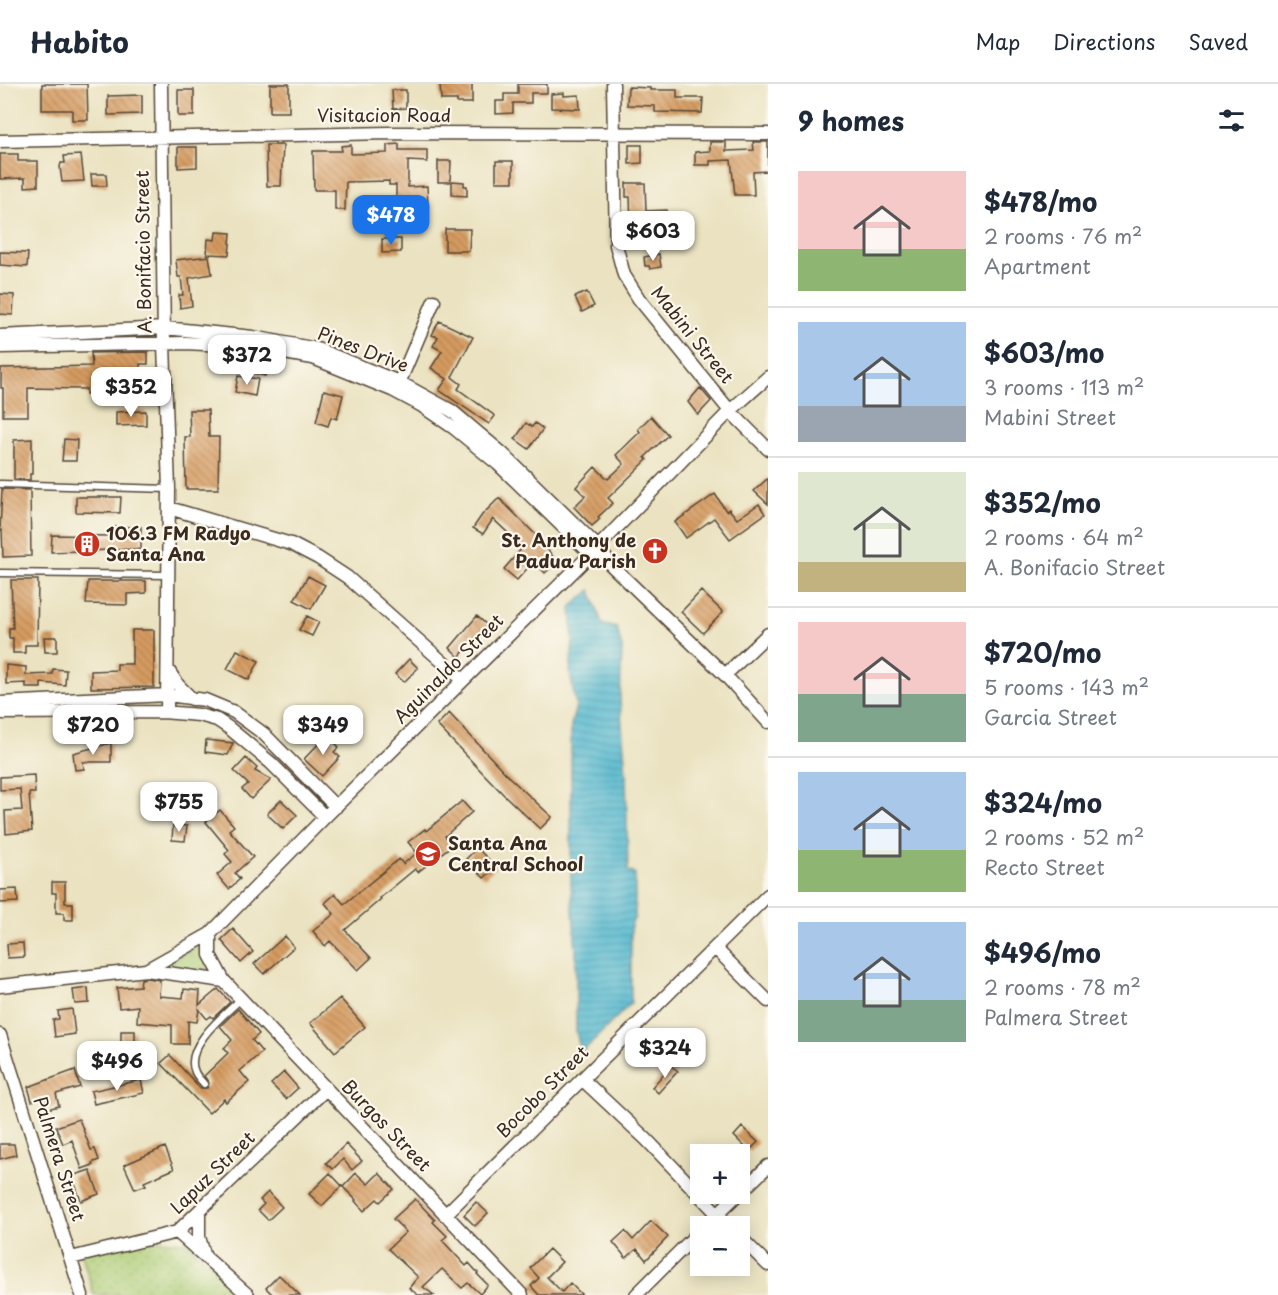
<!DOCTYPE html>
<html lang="en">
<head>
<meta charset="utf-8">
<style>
	body { margin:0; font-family:"Playpen Sans",sans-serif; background:#f6f6f7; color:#1f2937; height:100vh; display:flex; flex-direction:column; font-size:22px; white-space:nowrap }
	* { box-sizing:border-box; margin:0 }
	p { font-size:20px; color:#747a83 }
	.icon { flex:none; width:33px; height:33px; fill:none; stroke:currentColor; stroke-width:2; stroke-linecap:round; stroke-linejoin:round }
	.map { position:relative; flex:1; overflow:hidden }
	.panel { display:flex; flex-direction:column; background:#fff; width:510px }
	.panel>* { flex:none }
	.tools { position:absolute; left:690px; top:1060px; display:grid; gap:12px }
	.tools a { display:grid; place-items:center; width:60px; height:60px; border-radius:0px; background:#fff; box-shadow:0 3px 15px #0003; font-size:30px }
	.price { position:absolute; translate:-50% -51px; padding:0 14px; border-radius:12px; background:#fff; color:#222; font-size:20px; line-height:39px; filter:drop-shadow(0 2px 3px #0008) }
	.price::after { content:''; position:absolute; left:50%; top:36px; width:18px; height:14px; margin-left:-9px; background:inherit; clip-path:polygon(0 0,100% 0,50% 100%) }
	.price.on { background:#1a73e8; color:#fff }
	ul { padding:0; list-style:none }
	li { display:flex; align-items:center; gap:18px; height:150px; padding:0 30px }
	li+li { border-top:2px solid #e0e1e3 }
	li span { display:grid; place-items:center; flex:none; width:168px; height:120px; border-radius:0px; color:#555 }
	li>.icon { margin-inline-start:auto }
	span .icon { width:72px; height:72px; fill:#fffc; stroke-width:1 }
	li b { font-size:26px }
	h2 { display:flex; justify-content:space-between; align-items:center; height:72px; padding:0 30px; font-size:26px }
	header { display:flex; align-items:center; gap:36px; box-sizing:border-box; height:84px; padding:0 30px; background:#fff; border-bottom:2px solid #e0e1e3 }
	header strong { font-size:28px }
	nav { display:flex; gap:33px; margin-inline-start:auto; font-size:21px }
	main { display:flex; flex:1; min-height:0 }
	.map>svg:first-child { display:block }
	.grass { fill:url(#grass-dots); stroke:#747b49; stroke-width:1.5 }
	.park { fill:url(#park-crowns); stroke:#747b49; stroke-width:1.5 }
	.water { fill:url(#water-rules); stroke:#467076; stroke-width:1.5 }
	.building { fill:url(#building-back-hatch) }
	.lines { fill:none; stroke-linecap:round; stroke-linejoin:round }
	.service-casing { stroke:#554636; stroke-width:9 }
	.minor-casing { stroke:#554636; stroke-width:15 }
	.service { stroke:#fff; stroke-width:6 }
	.minor { stroke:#fff; stroke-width:12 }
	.labels { text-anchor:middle; stroke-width:4.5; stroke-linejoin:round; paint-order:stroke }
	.street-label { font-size:18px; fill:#3b2a1e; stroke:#fbf7ec }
	.poi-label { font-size:18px; font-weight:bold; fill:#3b2a1e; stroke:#fbf7ec; text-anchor:start }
</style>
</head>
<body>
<header>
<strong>Habito</strong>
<nav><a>Map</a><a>Directions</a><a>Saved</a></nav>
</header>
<main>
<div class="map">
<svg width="768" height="1211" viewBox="0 0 768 1211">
	<defs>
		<pattern id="grass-dots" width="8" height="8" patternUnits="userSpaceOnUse" patternTransform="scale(1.5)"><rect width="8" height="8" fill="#accc74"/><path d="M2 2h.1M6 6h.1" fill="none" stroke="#95af64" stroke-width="1.8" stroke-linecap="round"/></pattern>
		<pattern id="park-crowns" width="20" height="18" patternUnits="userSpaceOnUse" patternTransform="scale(1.5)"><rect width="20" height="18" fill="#accc74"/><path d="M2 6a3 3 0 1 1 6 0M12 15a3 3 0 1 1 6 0" fill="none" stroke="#95af64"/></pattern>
		<pattern id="water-rules" width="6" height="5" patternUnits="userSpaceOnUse" patternTransform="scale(1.5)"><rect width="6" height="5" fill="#51b7cf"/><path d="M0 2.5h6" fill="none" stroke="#4495a7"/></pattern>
		<pattern id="building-back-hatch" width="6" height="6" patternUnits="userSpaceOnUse" patternTransform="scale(1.5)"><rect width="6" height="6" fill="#d69b60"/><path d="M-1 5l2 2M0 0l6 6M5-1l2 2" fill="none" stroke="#af7f4f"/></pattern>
	</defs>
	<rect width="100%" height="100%" fill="#fbf7ec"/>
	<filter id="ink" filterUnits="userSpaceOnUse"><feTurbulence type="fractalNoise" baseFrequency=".0167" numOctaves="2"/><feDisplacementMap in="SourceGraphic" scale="12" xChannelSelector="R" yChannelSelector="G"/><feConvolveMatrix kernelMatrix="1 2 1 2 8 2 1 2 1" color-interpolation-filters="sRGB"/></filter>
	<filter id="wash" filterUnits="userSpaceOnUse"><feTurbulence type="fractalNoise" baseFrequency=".008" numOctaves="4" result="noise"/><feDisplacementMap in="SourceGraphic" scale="24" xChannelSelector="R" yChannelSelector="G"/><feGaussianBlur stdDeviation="1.35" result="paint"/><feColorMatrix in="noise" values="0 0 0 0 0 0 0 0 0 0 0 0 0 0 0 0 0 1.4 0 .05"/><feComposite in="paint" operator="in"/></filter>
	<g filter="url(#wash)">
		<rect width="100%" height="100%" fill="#eae2c0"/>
		<!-- grass -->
		<path class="grass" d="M140,1155l47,3 56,53h-149l-13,-43z"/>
		<!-- park -->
		<path class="park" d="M203,860l3,16 5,14 -54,-7z"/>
		<!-- water -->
		<path class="water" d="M591,506l11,34 15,4 5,20 -2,53 6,72 2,98 7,3v43l-4,8v78l-50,50 -5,-22v-79l-5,-67v-160l5,-19 -6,-33 3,-33 -2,-33z"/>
		<g id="blocks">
			<!-- building -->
			<path class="building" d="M42,0h45l1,36h-16v-10h-30z
				M270,0h19v28h-19z
				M440,0h32v19h-15v-3h-16z
				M518,0h29v9h-16v10h-18v10l-17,1v-13h8v-7h14z
				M628,3l22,1v2h27v8h26l-1,15 -47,-1v-6l-28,-1z
				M178,6h16v26h-16z
				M392,6h14v18l-13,1z
				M564,9v3l15,-1 1,14 -29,-1v-14z
				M142,11v19l-34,1v-19z
				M710,58h16v9l28,-1 -1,-8h15v29l-15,1 1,23h-19l-4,-35 -21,1v4h-15v-13l15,-1z
				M399,60v6h28v12l-19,-1v26l19,-1 1,20 -20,1v17h-14l-1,-13h3v-26h-7v-4l-43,1 -1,28h-10v-20h-21l-1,-39h29l-1,-5 10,-1v9l36,-1v-8z
				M266,61h17l-2,41h-14z
				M629,61h13v18l-13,1z
				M178,63h19v20l-19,1z
				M0,70h18v7h20v25l-13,1v-9l-25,1z
				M81,71l3,26 -22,1 -2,-15 1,-4h4l-1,-7z
				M438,77h13l-1,21h-12z
				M496,77h17v21h-17z
				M91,90h15l1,12h-15z
				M452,97l12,1v4h3v10l-15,-1z
				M626,99h19l1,28 21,-1v14h-36l-1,-27h-4z
				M445,145h25l-1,22h-24z
				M216,148l15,1 -2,22 -22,-1 1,-15 7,1z
				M382,155h19v13l-19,1z
				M0,168l28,1 -1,14 -27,-2z
				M659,170l2,13 -11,2 -1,-3h-4l-1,-9z
				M209,172l3,18 -23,4 3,28 -12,2 -1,-13h4l-2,-18h-3l-2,-17z
				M587,208l7,14 -12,6 -7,-15z
				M0,210l14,1 -1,20 -13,-1z
				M439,237l34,16 -21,40 9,7 -3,5 37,27 -6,8 -50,-34 8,-11 -16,-11 11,-17 -9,-5 5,-9 -6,-2z
				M148,268v12h-8l1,30h-55v-5l-58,-1v28h-25v-28h-2v-20l91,-2 -1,-13z
				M257,273l12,2 -4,17 -11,-3z
				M238,292l20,3 -3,17 -20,-4z
				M700,304l11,13 -13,14 -10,-13z
				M324,306l19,5 -6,24 -6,-2 -3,9 -12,-4z
				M189,326h19l1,27h10l-1,52h-32l-1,-52h5z
				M146,327v14l-30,1v-14z
				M651,332l17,19 -23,22 2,3 -39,38 5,5 -15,14 2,2 -8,7 -18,-19 11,-11 -9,-9 19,-20 13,12 16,-15 -8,-9 24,-23 -2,-3z
				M526,339l6,4 3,-4 8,6 -14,20 -14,-10z
				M32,355v35h-2v6l-16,-1v-39z
				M64,355l13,1 -1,21h-14z
				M768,394v26l-14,-13z
				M2,405l28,1 1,66 -28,1 -1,-27h-2z
				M715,410l11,17 3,-2 8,10 22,-15 6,10 -35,25 -16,-21 -28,20 -11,-16z
				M76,413h45l-1,16 -44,-1z
				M499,414l38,38 20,26 -12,11 -11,-12 -17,19 -13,-11 19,-22 -30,-28 -10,15 -10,-6 9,-13z
				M115,443h26v22l-90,3 1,-17 57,1 6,-1z
				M308,492l17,9 -14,24 -17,-9z
				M11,496h27l-1,65h-12v8h-12v-15h-4v-10h4z
				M88,497h58v12l-19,1v11l-41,-1z
				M701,507l22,21 -20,21 -22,-21z
				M307,532l12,6 -7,14 -13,-6z
				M477,532l10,9 -28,32 -9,-9z
				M132,546h22v57l-63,1v-17l26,-1v-6h15z
				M44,553h13v15h-12z
				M237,566l22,11 -10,19 -22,-11z
				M409,575l9,9 -14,14 -9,-8z
				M6,581l20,2v8l26,-1 1,-5 13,1 -1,15 -24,-2v5h-15v-5l-20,1z
				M449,629l61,65 42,39 -12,12 -37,-35 -66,-69z
				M86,637h19l1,12 -20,1z
				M327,651l12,12 -5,5 6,5 -18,19 -18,-17z
				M206,656l27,3 -5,12 -23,-3z
				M111,659v19h-28l1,7 -9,1 -2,-17z
				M246,674l11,10 -2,3 16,9 -20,19 -9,-10 6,-5 -14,-13z
				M34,691l1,18h-6l3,38 -26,3 -1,-23 17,-1 -2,-21 -20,1v-13z
				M281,716l16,15 -14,14 -16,-15z
				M462,717l10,11 -27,24 7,9 -34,27 -3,-3 -35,29 1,1 -36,31 26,28 -13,12 -28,-29 -5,5 -12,-15 21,-17 -9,-11 10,-9 9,10 55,-45 4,5 14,-11 -9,-11 17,-13 1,2z
				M220,726l14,16 -5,4 24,27 -18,16 5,6 -11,10 -12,-14 15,-13 -7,-8 4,-4 -23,-28z
				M173,741l14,1 -2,15 -13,-1z
				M477,764l19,19 -12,11 -18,-19z
				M52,798h13v21h8v17h-9v-7h-8v-20h-4z
				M17,805l1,13 -18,1v-13z
				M233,845l20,23 -12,11 -20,-23z
				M285,852l9,11 -30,27 -10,-10z
				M23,859l1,14 -16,1 -1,-14z
				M146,894l14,2 -1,16 24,2 1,-9 16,2 -1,14 19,-16 12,13 -17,16 -2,-2 -4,3 -8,-10 -2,13 -9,-1v23h-16v-19l-35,-3 1,-16 -19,2 -2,-20 23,-2 1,-7z
				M88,904l1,15 -14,1 -2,-14z
				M340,914l25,29 -30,25 -25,-29z
				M72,925l3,25 -20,3 -2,-17 6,-1 -1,-8z
				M238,925l21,25 -7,6 10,12 -22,19 9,11 -23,20 -2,-3 -15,14 -48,-50 9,-8 30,33h7l2,-5 -5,-7 24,-23 -4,-5 8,-8 -12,-14z
				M121,947h14v25h-14z
				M671,982l7,5 -20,22 -6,-6z
				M75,986l5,17 -24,7 3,12 -12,3 -3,-12 -12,4 -4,-14z
				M284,988l14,16 -12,11 -15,-15z
				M141,996l3,13 -50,11 -3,-13z
				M79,1035l12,31 4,-1 4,11 -7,3 1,2 -11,4 -10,-29 -9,4 -7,-17z
				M742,1043l16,15 -9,9 -15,-15z
				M0,1060h14l2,11 -16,4z
				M346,1060l16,17 -10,9 -9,-11 -10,10 -7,-6z
				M165,1063l9,22 -30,13 2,3 -11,4 -11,-24z
				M90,1086l9,24 -18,7 -9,-25z
				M330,1089l12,13 -20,20 -13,-12z
				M356,1089l12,11 11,-11 15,16 -14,13 -3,-3 -13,12 -9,-10 1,-1 -13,-13z
				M268,1108l14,15 -14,13 -10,-10 6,-6 -4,-4z
				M415,1115l20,21 -2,2 14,14 -5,4 24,26 3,-3 9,10 -1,1 11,11 -8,9 -12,-11 -6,5 -20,-19 -19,18 11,8h-16l-9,-7 9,-11 -30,-28 18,-17 -13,-13z
				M476,1118l12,11 -13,13 -11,-11z
				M651,1137l17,16 -22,23 -9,-11 -11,9 -13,-16 12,-11 8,9z
				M549,1165l13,13 -15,15 15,15 8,-9 12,12h-43l-8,-9 8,-8 -9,-10z
				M279,1191l21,20h-27l-7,-7z"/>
		</g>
	</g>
	<g filter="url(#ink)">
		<use href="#blocks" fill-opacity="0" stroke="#554636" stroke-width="1.5"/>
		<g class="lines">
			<defs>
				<path id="service" d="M0,400l169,5
					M0,489l168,2
					M204,1000c-3,-4 -7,-7 -9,-12 -12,-25 30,-58 46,-73"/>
				<path id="minor" d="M161,0l3,260 5,145 -2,223
					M613,0l3,161 8,30 15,24 91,112 38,38
					M0,57l389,-8 379,1
					M0,252l165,-8 88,9 64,12 82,33 53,29 50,42 96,94 12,17 115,111 43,47
					M0,263l185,-4 59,3 69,12 79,32 30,16 32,22 44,36 93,90 8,4
					M397,304l37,-87
					M169,424l122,36 27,14 29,19 116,103
					M168,586l10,15 14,14
					M725,591l43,-41
					M0,619l168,-8 37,5 29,12 30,22 72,73
					M0,629l163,-1 36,3 18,5 12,8 42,35 54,54
					M210,850v21l14,26
					M716,865l52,52
					M146,886l78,11 298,314
					M0,902l146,-16 64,-36 115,-117 273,-270 132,-136 38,-34
					M0,951l82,260
					M582,995l64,60 84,88
					M740,1109l28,-27
					M199,1127v26l5,17
					M445,1131l323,-320
					M704,1143l34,-33
					M177,1148l71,63
					M740,1153l28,28
					M71,1174l106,-26 149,-143
					M636,1211l64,-64"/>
			</defs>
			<!-- service casing -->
			<use href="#service" class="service-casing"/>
			<!-- minor casing -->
			<use href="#minor" class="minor-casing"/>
			<!-- service -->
			<use href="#service" class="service"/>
			<!-- minor -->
			<use href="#minor" class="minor"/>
		</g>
	</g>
	<!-- icons -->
	<defs>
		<symbol id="building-disc" viewBox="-11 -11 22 22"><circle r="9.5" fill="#c8321e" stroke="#fbf7ec"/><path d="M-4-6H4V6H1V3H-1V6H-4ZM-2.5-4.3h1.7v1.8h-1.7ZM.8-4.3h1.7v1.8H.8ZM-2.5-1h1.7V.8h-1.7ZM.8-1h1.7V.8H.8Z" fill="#fff"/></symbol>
		<symbol id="church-disc" viewBox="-11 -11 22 22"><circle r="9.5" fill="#c8321e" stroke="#fbf7ec"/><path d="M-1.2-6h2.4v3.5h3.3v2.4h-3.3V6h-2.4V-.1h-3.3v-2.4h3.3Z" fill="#fff"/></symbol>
		<symbol id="school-disc" viewBox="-11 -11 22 22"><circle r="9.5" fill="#c8321e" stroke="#fbf7ec"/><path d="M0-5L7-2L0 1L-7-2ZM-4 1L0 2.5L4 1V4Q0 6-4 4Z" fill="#fff"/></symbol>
	</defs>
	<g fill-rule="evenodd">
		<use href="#building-disc" x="72" y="445" width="30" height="30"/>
		<use href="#church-disc" x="640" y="452" width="30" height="30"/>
		<use href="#school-disc" x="413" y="755" width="30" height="30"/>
	</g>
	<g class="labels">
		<!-- street labels -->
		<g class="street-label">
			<text x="384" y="38">Visitacion Road</text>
			<text transform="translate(144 168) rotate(-91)" y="6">A. Bonifacio Street</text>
			<text transform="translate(692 251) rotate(51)" y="6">Mabini Street</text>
			<text transform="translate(363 266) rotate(21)" y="6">Pines Drive</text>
			<text transform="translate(449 585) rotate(-45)" y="6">Aguinaldo Street</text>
			<text transform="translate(543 1008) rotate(-45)" y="6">Bocobo Street</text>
			<text transform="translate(386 1042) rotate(46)" y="6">Burgos Street</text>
			<text transform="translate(59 1075) rotate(72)" y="6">Palmera Street</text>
			<text transform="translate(213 1089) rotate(-44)" y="6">Lapuz Street</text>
		</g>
		<!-- poi labels -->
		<g class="poi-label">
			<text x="106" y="456">106.3 FM Radyo<tspan x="106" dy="21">Santa Ana</tspan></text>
			<text x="636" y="463" text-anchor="end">St. Anthony de<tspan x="636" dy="21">Padua Parish</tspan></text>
			<text x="448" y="766">Santa Ana<tspan x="448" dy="21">Central School</tspan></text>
		</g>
	</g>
</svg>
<div class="tools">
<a>+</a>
<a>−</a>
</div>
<b class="price on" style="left:391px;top:162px">$478</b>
<b class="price" style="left:653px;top:178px">$603</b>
<b class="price" style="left:247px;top:302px">$372</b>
<b class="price" style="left:131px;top:334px">$352</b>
<b class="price" style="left:93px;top:672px">$720</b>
<b class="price" style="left:323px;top:672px">$349</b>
<b class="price" style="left:179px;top:749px">$755</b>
<b class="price" style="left:665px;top:995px">$324</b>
<b class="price" style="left:117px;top:1008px">$496</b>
</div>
<section class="panel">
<h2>9 homes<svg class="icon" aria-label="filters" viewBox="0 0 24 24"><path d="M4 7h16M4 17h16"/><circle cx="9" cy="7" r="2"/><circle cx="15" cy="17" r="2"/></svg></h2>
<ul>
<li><span style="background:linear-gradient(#f6c9c9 65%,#8fb573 0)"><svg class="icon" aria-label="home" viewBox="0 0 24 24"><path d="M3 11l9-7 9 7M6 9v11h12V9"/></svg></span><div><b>$478/mo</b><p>2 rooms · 76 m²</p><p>Apartment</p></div></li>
<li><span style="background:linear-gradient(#a9c7e8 70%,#9aa5b1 0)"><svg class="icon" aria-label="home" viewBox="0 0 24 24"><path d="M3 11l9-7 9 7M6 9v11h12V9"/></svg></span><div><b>$603/mo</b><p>3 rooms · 113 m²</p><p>Mabini Street</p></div></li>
<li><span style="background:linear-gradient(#dfe7d0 75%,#c2b280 0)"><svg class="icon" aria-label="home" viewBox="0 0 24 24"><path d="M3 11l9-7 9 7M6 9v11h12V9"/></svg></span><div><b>$352/mo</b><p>2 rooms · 64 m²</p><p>A. Bonifacio Street</p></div></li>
<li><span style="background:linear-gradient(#f6c9c9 60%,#7fa58c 0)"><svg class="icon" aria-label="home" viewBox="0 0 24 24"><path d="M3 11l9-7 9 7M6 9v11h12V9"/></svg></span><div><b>$720/mo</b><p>5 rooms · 143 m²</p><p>Garcia Street</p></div></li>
<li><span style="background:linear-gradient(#a9c7e8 65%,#8fb573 0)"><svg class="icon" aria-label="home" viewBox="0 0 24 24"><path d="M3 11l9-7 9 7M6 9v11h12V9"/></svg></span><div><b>$324/mo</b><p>2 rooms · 52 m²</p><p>Recto Street</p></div></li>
<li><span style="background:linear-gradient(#a9c7e8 65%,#7fa58c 0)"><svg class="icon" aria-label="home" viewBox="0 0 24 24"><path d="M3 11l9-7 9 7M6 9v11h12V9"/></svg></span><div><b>$496/mo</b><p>2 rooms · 78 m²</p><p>Palmera Street</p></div></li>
</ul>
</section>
</main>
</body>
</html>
